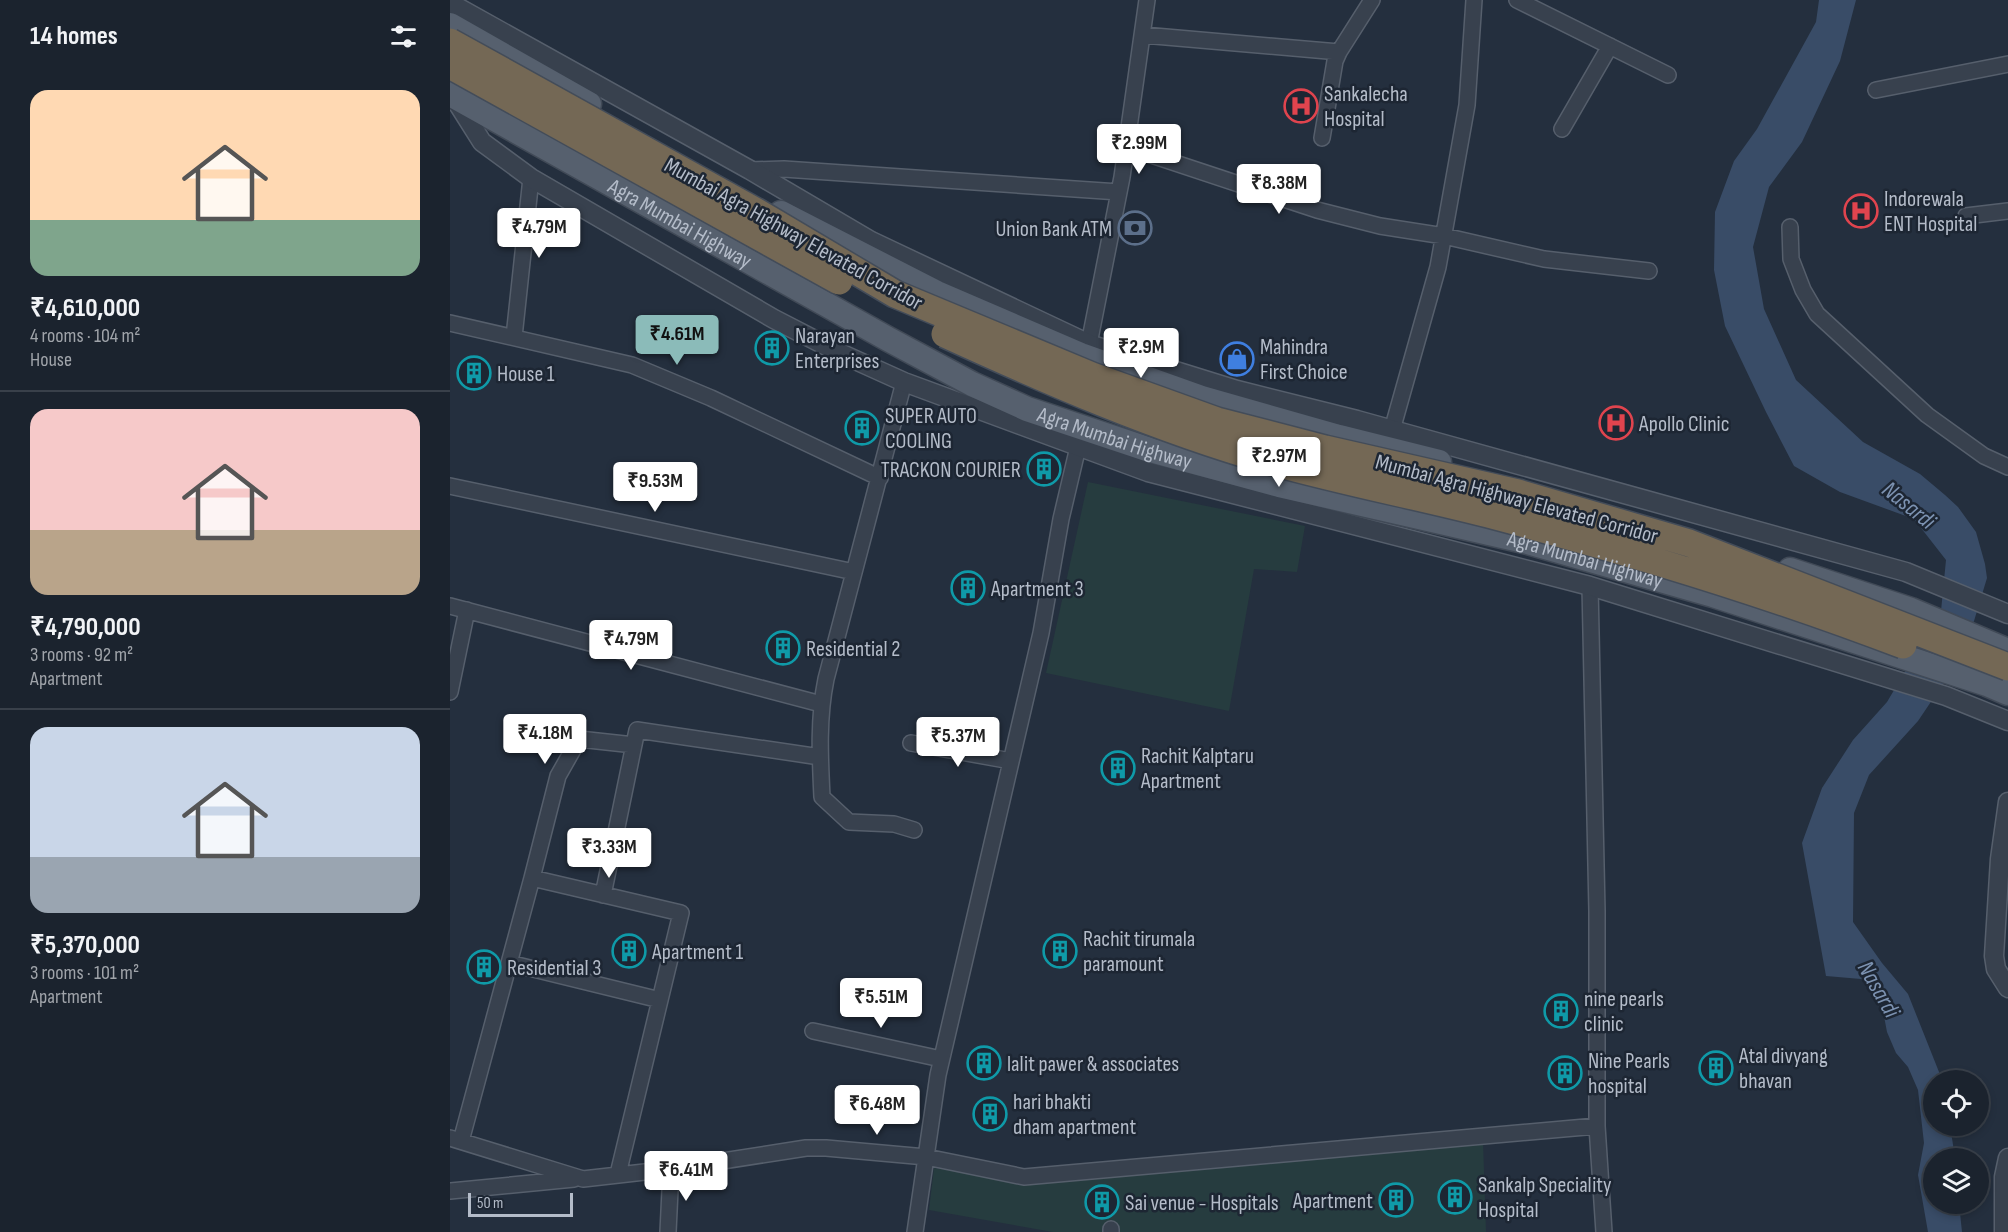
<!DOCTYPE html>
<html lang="en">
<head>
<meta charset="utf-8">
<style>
	body { margin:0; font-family:"Sofia Sans Condensed",sans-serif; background:#242b36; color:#f1f3f6; height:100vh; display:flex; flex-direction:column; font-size:22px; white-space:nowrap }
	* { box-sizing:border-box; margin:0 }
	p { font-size:20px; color:#a0a4aa }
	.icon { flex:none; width:33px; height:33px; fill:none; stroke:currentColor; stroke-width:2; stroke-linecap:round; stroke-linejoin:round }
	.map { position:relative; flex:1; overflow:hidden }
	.sheet { display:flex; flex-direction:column; background:#1b232e; width:450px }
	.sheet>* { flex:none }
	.buttons { position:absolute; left:1473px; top:1070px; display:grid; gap:12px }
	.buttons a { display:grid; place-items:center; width:66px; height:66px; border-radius:50%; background:#1b232e; box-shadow:0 3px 9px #0003,0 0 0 2px #39404a; font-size:30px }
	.scale { position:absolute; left:18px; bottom:15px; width:105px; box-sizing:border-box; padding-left:6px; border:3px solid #b4bcc9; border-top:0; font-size:16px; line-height:21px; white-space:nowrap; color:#b4bcc9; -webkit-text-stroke:4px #1d2633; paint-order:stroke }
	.price { position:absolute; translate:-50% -51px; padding:0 14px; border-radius:6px; background:#fff; color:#222; font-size:20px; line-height:39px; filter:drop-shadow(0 2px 3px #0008) }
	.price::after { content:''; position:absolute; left:50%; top:36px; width:18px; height:14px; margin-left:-9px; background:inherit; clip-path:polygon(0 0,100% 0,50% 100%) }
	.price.selected { background:#8bbbb9; color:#111 }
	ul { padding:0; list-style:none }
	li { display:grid; align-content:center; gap:12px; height:318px; padding:0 30px }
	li+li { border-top:2px solid #39404a }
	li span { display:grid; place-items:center; height:186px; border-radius:18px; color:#555 }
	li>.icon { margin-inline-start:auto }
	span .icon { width:108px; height:108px; fill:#fffc; stroke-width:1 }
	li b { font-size:26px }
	h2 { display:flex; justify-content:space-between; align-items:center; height:72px; padding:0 30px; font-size:26px }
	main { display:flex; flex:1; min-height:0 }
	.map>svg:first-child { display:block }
	.green { fill:#263c3f }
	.water { fill:#394c67 }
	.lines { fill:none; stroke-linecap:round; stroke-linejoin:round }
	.minor-casing { stroke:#565f6c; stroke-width:18 }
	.tertiary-casing { stroke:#565f6c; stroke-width:21 }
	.primary-casing { stroke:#414a57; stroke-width:27 }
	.minor { stroke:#38414e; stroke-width:15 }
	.tertiary { stroke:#38414e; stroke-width:18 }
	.primary { stroke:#56606e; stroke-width:24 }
	.motorway-bridge-casing { stroke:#434c59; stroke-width:30; stroke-linecap:butt }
	.motorway-bridge { stroke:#746855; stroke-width:27 }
	.labels { text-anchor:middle; stroke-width:5; stroke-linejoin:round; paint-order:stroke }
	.poi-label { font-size:22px; fill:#b4bcc9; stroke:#1d2633; text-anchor:start }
	.street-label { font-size:22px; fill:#b4bcc9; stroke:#1d2633 }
	.water-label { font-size:24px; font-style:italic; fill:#7c92b1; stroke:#1d2633 }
</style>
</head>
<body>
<main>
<section class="sheet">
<h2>14 homes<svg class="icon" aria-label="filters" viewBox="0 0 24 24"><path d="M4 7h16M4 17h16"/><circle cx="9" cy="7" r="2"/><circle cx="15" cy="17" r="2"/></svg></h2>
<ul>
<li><span style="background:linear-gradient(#ffd9b3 70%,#7fa58c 0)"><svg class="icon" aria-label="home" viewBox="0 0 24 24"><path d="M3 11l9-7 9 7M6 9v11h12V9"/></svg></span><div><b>₹4,610,000</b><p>4 rooms · 104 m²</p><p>House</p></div></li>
<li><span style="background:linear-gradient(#f6c9c9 65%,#b9a48a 0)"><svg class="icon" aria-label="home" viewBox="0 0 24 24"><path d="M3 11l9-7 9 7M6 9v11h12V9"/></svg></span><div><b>₹4,790,000</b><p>3 rooms · 92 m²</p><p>Apartment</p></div></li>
<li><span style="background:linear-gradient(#c9d6e8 70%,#9aa5b1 0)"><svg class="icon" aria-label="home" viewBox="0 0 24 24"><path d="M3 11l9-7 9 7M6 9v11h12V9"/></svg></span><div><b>₹5,370,000</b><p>3 rooms · 101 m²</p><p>Apartment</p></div></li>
</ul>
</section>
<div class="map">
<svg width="1558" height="1232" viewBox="0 0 1558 1232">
	<rect width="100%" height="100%" fill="#242f3e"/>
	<!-- green -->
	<path class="green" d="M638,482l217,44 -8,46 -43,-3 -25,142 -183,-38z
		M1033,1142l3,90h-433l-124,-22 5,-42 74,11z"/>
	<!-- water -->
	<path class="water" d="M1369,0h37l-16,61 -38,81 -33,45 -16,60 11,62 32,71 67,62 57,32 25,21 13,12 18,25 9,32 2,14 -13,43 -21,48 -35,52 -49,54 -15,38 -1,109 29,41 26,31 33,83v3h-7v45h16l5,33h-21v45h25l3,29h-34l-10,-57 6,-32 -6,-53 -10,-23 -12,-14 -9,-21 -4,-21 -12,-24 -10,-8 -35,-3 -24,-133 20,-55 31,-48 34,-38 54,-91 5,-51 -32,-41 -74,-27 -46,-26 -28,-54 -41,-86 -11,-56 1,-58 19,-51 23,-32 59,-107z"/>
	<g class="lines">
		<defs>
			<path id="minor" d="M1067,0l151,75
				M693,35l196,17
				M1426,90l132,-26
				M1112,129l48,-83
				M872,138l13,-77 4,-9 33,-52
				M677,147l190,63 63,16 64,10 100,23 105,12
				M300,170l34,-1 335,23
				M1516,216l42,-5
				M1340,227l1,32 12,31 14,24 110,101 57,41 24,11
				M0,323l182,42 79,33 169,80
				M64,337l17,-159
				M639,344l33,-167 25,-177
				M454,382l-78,297c-8,39 -6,78 -4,118l27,25 45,2 20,6
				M942,430l46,-163 29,-162 7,-105
				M0,486l404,86
				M1140,586l7,325v215l7,106
				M0,606l371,98
				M0,692l17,-82
				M461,743l100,18
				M82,878l26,-102 21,-37 55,6
				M153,895l34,-165 183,27
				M59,963l151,37
				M363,1031l128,28
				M0,1138l133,41 88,-10 135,-21h20l100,9 98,20 573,-51
				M11,1141l71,-263 149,35 -63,261
				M0,1191l124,-12
				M218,1232l3,-63
				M465,1232l23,-157 103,-442 20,-114 17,-72
				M661,1232v-3"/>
			<path id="tertiary" d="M0,3l300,167 121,71 218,103 148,46 120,30 549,152 102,42
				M3,96l29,46 49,36 243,141 68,35 62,28 244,90 442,114 356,110 62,25
				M1558,802l-8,57 -6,97 2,13 12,19
				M1554,1232v-55l4,-19"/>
			<g id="primary">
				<path d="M0,25l139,79"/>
				<path id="s1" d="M0,94l438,245 84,45 55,25 123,41 129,35 245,56 189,54 274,89 21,9"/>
				<path d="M331,213l156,80 144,62 121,43 137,39 100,25"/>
				<path d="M1340,570l121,40 97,41"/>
			</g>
		</defs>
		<!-- minor casing -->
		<use href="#minor" class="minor-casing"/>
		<!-- tertiary casing -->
		<use href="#tertiary" class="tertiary-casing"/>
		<!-- primary casing -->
		<use href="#primary" class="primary-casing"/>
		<!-- minor -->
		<use href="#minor" class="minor"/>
		<!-- tertiary -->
		<use href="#tertiary" class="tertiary"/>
		<!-- primary -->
		<use href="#primary" class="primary"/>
		<defs>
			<path id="motorway-bridge" d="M0,42l305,169 140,83 197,82 125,45 108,28 193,44 171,50 319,124
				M0,65l389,216
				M495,334c105,48 210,94 321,126 73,21 148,35 222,54 140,37 279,79 415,131"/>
		</defs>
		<!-- motorway-bridge casing -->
		<use href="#motorway-bridge" class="motorway-bridge-casing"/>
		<!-- motorway-bridge -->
		<use href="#motorway-bridge" class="motorway-bridge"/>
	</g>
	<!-- icons -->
	<defs>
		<symbol id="hospital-ring" viewBox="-11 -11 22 22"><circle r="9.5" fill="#1d2633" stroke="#e0444e" stroke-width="1.5"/><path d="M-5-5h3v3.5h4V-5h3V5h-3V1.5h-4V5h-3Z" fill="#e0444e"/></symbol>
		<symbol id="bank-ring" viewBox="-11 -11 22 22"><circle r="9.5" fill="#1d2633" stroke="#5c6f8a" stroke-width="1.5"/><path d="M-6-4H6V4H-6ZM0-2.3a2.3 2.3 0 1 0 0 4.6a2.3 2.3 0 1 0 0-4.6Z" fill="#5c6f8a"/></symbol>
		<symbol id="building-ring" viewBox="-11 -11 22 22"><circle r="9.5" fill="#1d2633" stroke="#0f9aa8" stroke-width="1.5"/><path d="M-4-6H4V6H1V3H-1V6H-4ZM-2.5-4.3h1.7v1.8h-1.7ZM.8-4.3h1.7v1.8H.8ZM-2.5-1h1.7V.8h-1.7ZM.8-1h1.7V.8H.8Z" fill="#0f9aa8"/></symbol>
		<symbol id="shop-ring" viewBox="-11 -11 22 22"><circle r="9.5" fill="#1d2633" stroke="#3f7fe0" stroke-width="1.5"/><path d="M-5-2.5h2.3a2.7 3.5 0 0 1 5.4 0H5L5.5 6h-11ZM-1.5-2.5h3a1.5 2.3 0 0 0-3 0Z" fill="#3f7fe0"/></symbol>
	</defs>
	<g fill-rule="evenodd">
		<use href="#hospital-ring" x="832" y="87" width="38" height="38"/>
		<use href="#hospital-ring" x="1392" y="192" width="38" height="38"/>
		<use href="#bank-ring" x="666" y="209" width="38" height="38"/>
		<use href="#building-ring" x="303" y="329" width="38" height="38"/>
		<use href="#shop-ring" x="768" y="340" width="38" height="38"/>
		<use href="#building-ring" x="5" y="354" width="38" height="38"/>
		<use href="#hospital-ring" x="1147" y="404" width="38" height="38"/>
		<use href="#building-ring" x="393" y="409" width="38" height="38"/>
		<use href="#building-ring" x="575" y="450" width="38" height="38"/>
		<use href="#building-ring" x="499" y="569" width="38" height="38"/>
		<use href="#building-ring" x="314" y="629" width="38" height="38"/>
		<use href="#building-ring" x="649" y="749" width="38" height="38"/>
		<use href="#building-ring" x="160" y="932" width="38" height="38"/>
		<use href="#building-ring" x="591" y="932" width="38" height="38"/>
		<use href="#building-ring" x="15" y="948" width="38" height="38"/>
		<use href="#building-ring" x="1092" y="992" width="38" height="38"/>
		<use href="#building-ring" x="515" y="1044" width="38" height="38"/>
		<use href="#building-ring" x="1247" y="1049" width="38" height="38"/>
		<use href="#building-ring" x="1096" y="1054" width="38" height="38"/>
		<use href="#building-ring" x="521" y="1095" width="38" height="38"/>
		<use href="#building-ring" x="986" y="1178" width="38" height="38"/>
		<use href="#building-ring" x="927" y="1181" width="38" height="38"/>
		<use href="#building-ring" x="633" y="1183" width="38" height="38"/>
	</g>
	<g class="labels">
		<!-- poi labels -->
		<g class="poi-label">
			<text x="874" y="101">Sankalecha<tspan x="874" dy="25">Hospital</tspan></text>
			<text x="1434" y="206">Indorewala<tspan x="1434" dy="25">ENT Hospital</tspan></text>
			<text x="662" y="236" text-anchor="end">Union Bank ATM</text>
			<text x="345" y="343">Narayan<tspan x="345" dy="25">Enterprises</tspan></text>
			<text x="810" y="354">Mahindra<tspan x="810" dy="25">First Choice</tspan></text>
			<text x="47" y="381">House 1</text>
			<text x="435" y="423">SUPER AUTO<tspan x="435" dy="25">COOLING</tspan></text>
			<text x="1189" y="431">Apollo Clinic</text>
			<text x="571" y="477" text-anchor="end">TRACKON COURIER</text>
			<text x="541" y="596">Apartment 3</text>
			<text x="356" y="656">Residential 2</text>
			<text x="691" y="763">Rachit Kalptaru<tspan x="691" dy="25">Apartment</tspan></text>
			<text x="633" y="946">Rachit tirumala<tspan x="633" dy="25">paramount</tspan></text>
			<text x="202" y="959">Apartment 1</text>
			<text x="57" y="975">Residential 3</text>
			<text x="1134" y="1006">nine pearls<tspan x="1134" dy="25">clinic</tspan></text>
			<text x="1289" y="1063">Atal divyang<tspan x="1289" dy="25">bhavan</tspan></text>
			<text x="1138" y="1068">Nine Pearls<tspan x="1138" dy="25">hospital</tspan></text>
			<text x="557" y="1071">lalit pawer &amp; associates</text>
			<text x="563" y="1109">hari bhakti<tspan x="563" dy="25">dham apartment</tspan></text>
			<text x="1028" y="1192">Sankalp Speciality<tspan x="1028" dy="25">Hospital</tspan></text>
			<text x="923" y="1208" text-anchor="end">Apartment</text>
			<text x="675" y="1210">Sai venue - Hospitals</text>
		</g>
		<!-- street labels -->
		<g class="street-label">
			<text dy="8" stroke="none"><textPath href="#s1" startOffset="264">Agra Mumbai Highway</textPath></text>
			<text transform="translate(344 233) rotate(29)" y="8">Mumbai Agra Highway Elevated Corridor</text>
			<text dy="8" stroke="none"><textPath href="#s1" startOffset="750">Agra Mumbai Highway</textPath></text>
			<text transform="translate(1067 498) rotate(15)" y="8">Mumbai Agra Highway Elevated Corridor</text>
			<text dy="8" stroke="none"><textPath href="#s1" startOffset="1236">Agra Mumbai Highway</textPath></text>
		</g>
		<!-- water labels -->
		<g class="water-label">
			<text transform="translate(1459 505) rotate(39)" y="8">Nasardi</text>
			<text transform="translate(1429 989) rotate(60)" y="8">Nasardi</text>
		</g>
	</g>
</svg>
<div class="buttons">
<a><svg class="icon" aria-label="locate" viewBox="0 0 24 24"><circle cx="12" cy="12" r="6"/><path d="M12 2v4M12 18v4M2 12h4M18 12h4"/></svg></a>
<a><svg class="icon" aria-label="layers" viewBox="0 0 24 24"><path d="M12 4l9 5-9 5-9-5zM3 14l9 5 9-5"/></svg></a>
</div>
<div class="scale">50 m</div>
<b class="price" style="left:689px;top:175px">₹2.99M</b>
<b class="price" style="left:829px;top:215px">₹8.38M</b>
<b class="price" style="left:89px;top:259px">₹4.79M</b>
<b class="price selected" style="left:227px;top:366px">₹4.61M</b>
<b class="price" style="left:691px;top:379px">₹2.9M</b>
<b class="price" style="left:829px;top:488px">₹2.97M</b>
<b class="price" style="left:205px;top:513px">₹9.53M</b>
<b class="price" style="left:181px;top:671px">₹4.79M</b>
<b class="price" style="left:95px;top:765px">₹4.18M</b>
<b class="price" style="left:508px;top:768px">₹5.37M</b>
<b class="price" style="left:159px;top:879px">₹3.33M</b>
<b class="price" style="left:431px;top:1029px">₹5.51M</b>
<b class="price" style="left:427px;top:1136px">₹6.48M</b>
<b class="price" style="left:236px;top:1202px">₹6.41M</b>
</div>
</main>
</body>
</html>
